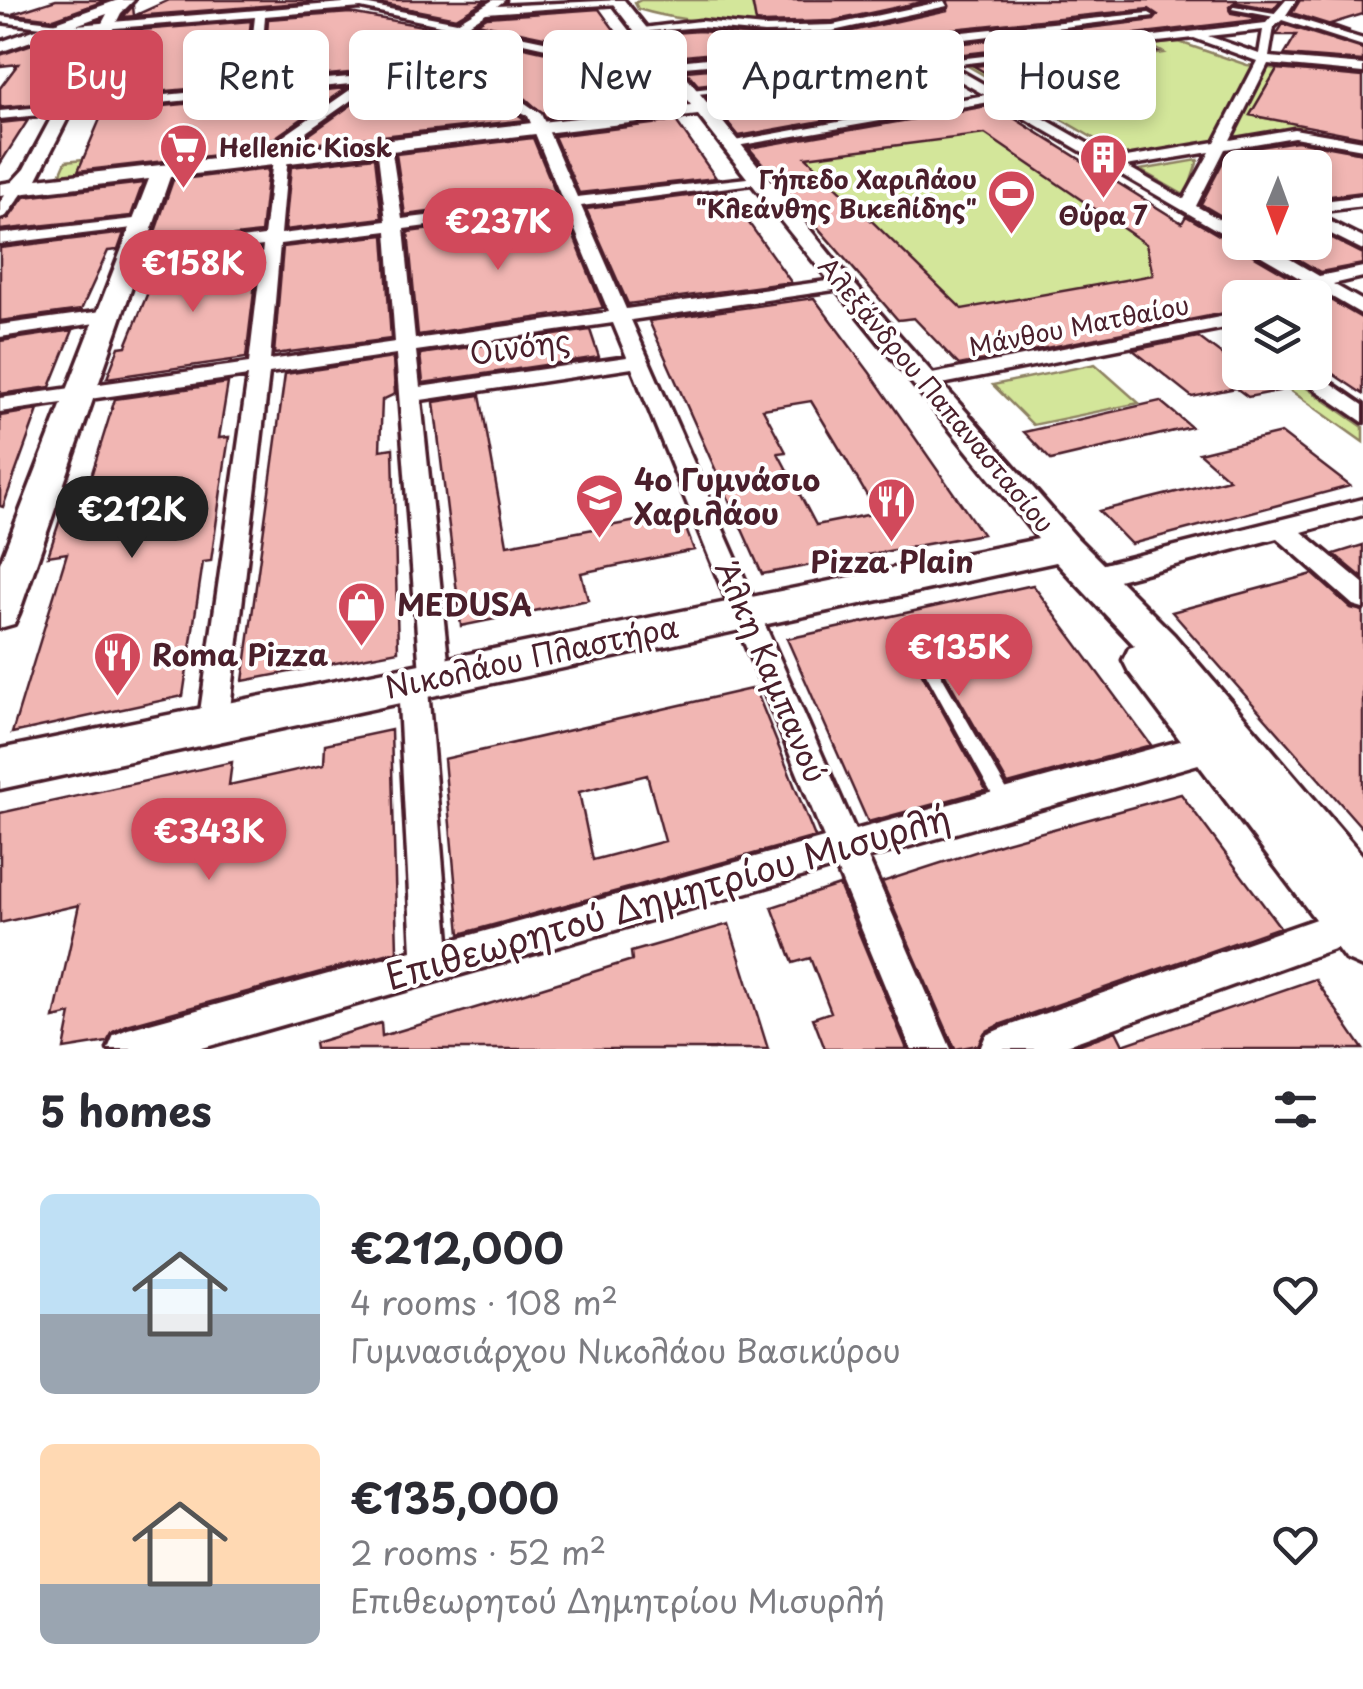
<!DOCTYPE html>
<html lang="en">
<head>
<meta charset="utf-8">
<style>
	body { margin:0; font-family:"Playpen Sans",sans-serif; background:#f7f7f7; color:#2b2b33; height:100vh; display:flex; flex-direction:column; font-size:38px; white-space:nowrap }
	* { box-sizing:border-box; margin:0 }
	p { font-size:32px; color:#7c7c81 }
	.icon { flex:none; width:55px; height:55px; fill:none; stroke:currentColor; stroke-width:2; stroke-linecap:round; stroke-linejoin:round }
	.map { position:relative; height:1049px; overflow:hidden }
	.side { display:flex; flex-direction:column; background:#fff; flex:1 }
	.side>* { flex:none }
	.hud { position:absolute; left:30px; top:30px; width:1305px; height:90px; display:flex; gap:20px }
	.needle { width:65px; rotate:181deg }
	.fabs { position:absolute; left:1222px; top:150px; display:grid; gap:20px }
	.fabs a { display:grid; place-items:center; width:110px; height:110px; border-radius:15px; background:#fff; box-shadow:0 5px 15px #0003; font-size:50px }
	.price { position:absolute; translate:-50% -85px; padding:0 22px; border-radius:35px; background:#d1495b; color:#fff; font-size:32px; line-height:65px; filter:drop-shadow(0 2px 5px #0008) }
	.price::after { content:''; position:absolute; left:50%; top:60px; width:30px; height:22px; margin-left:-15px; background:inherit; clip-path:polygon(0 0,100% 0,50% 100%) }
	.price.on { background:#222; color:#fff }
	ul { padding:0; list-style:none }
	li { display:flex; align-items:center; gap:30px; height:250px; padding:0 40px }
	li span { display:grid; place-items:center; flex:none; width:280px; height:200px; border-radius:15px; color:#555 }
	li>.icon { margin-inline-start:auto }
	span .icon { width:120px; height:120px; fill:#fffc; stroke-width:1 }
	li b { font-size:42px }
	h2 { display:flex; justify-content:space-between; align-items:center; height:120px; padding:0 40px; font-size:42px }
	.chip { padding:0 35px; border-radius:15px; background:#fff; box-shadow:0 5px 15px #0003; font-size:35px; line-height:90px }
	.chip.on { background:#d1495b; color:#fff }
	.map>svg:first-child { display:block }
	.green { fill:#d3e69a; stroke:#8e8262; stroke-width:2.5 }
	.building { fill:#f1b6b3; stroke:#4a1f2b; stroke-width:2.5; fill-rule:evenodd }
	.lines { fill:none; stroke-linecap:round; stroke-linejoin:round }
	.lane-casing { stroke:#4a1f2b; stroke-width:8 }
	.street-casing { stroke:#4a1f2b; stroke-width:7 }
	.secondary-casing { stroke:#4a1f2b; stroke-width:7 }
	.lane { fill:#fff; fill-rule:evenodd }
	.street { fill:#fff; fill-rule:evenodd }
	.secondary { fill:#fff; fill-rule:evenodd }
	.labels { text-anchor:middle; stroke-width:8; stroke-linejoin:round; paint-order:stroke }
	.far-poi-label { font-size:25px; font-weight:bold; fill:#4a1f2b; stroke:#fff; text-anchor:start }
	.far-street-label { font-size:25px; fill:#4a1f2b; stroke:#fff }
	.street-label { font-size:30px; fill:#4a1f2b; stroke:#fff }
	.poi-label { font-size:30px; font-weight:bold; fill:#4a1f2b; stroke:#fff; text-anchor:start }
	.near-street-label { font-size:35px; fill:#4a1f2b; stroke:#fff }
</style>
</head>
<body>
<div class="map">
<svg width="1363" height="1049" viewBox="0 0 1363 1049">
	<rect width="100%" height="100%" fill="#fff"/>
	<filter id="ink" filterUnits="userSpaceOnUse"><feTurbulence type="fractalNoise" baseFrequency=".01" numOctaves="2"/><feDisplacementMap in="SourceGraphic" scale="20" xChannelSelector="R" yChannelSelector="G"/><feConvolveMatrix kernelMatrix="1 2 1 2 8 2 1 2 1" color-interpolation-filters="sRGB"/></filter>
	<g filter="url(#ink)">
		<!-- green -->
		<path class="green" d="M641,0h110l7,27c-42,-4 -80,-6 -120,-18l-3,-6z
			M1179,42l68,23 30,4 -27,46 54,10 -2,3 -174,30 -160,-92 32,-4 41,23 107,-13 -26,-13 42,-6 -14,-8z
			M991,104l309,193 -60,1v12l-280,56 -46,-48 -16,2 -153,-176z
			M265,139l-2,15 -204,23 7,-16z
			M1198,160l-12,36 -46,-26z
			M1095,364l44,39 -106,22 -40,-40z
			M1266,373h19l78,54v15z"/>
		<!-- building -->
		<path class="building" d="M56,0h51l-53,19 -42,-5z
			M169,0h137l7,2 -190,15 10,-11 1,10z
			M380,0h106l-30,18 -77,-15z
			M752,0h179l-98,21 -69,2 -8,-1z
			M948,0h333l-8,9 -38,-7 -6,5 2,6 33,6 -566,66 -12,-14 163,-14 305,-37 4,-5 -9,-6 -474,48 -18,-23 43,-3 64,6 70,-2 114,-25z
			M1300,0l63,2v12l-33,10 20,7 -58,-18z
			M599,9l19,26 13,-1 17,21 -4,3 -167,-35 10,-6z
			M350,13l89,16 -68,42 -107,10 4,-62z
			M251,21l-7,63 -132,12 7,-15 -12,2 7,-23 -13,1 15,-29z
			M1283,24l80,25v12l-79,-6 12,-20h-20z
			M64,33l17,1 -43,70 -38,3v-19l18,-24 -18,2v-11z
			M461,33l180,40 23,31 -117,14 -21,-19 -121,-31z
			M1147,47l10,5 -43,6 21,10 -130,16 -31,-18z
			M1277,69l86,8v60l-113,-22z
			M894,76l37,25 -192,35 -32,-39z
			M388,79l126,33 12,8 -233,26z
			M346,88l-73,51 -3,10 -192,22 25,-59z
			M993,105l189,118 4,-7 177,103v75l-48,-32v-64h-75v12l-281,55 -45,-47 -16,2 -149,-172zM985,134l161,110 7,31 -191,34 -156,-152z
			M28,120l-28,44v-41z
			M676,121l40,57 -137,15 -25,-57z
			M533,138l24,58 -152,19 -9,-61z
			M1297,141l66,12v39l-48,6v-30h-75v59l-39,-23 27,-52z
			M375,157l7,61 -97,12 6,-63z
			M268,169l-7,64 -111,13 23,-66z
			M143,183l-12,33 -131,14v-9l9,-3 15,-21z
			M726,191l65,91 -163,22 -42,-95z
			M564,212l39,96 -185,27 -10,-103z
			M1315,230l48,24v10l-43,8 -51,-30h46z
			M124,233l-6,17 -10,1 -27,59 -81,11v-73z
			M384,235l7,104 -117,15 9,-107z
			M259,250l-13,108 -139,20 12,-31 7,-1 34,-83z
			M814,298l56,75 112,161 -220,40 -113,-253zM811,401l36,60 30,52 -61,12 -38,-72 8,-1 -23,-43z
			M73,330l-23,57 -50,7v-53z
			M590,330l9,27 -176,26 -3,-29z
			M1198,337l28,21 14,-3v17h13l25,19 -30,6 -12,-9 -44,9 -59,-47z
			M393,358l2,36 -13,6 -2,50 13,-2 5,203 -155,30 42,-307z
			M228,383l-9,55 10,-1 -5,32 -13,92 -8,1 -20,134 -171,37 55,-180 -19,3 21,-64 18,-3 28,-90z
			M480,395l27,150 173,-32 14,37 -113,23 7,27 -127,26 -27,-224z
			M1160,401l31,26 -140,33 -27,-28z
			M38,410l-35,97 -3,-1v-90z
			M1281,433l69,53 -219,58 -32,-33 130,-32 -30,-26z
			M1363,545v33l-29,-24z
			M1313,574l38,34 12,3v218l-191,-217z
			M1033,585l118,160 -143,39 -69,-120 -9,-3 -7,3 -2,8 65,118 -118,32 -81,-183z
			M755,688l60,149 -355,97 -16,-175zM647,775l18,66 -72,19 -14,-68z
			M391,730l6,221 -270,74 -14,7 -6,10 -43,7 7,-35 -17,4 25,-113 -79,18v-110l232,-51 -3,23 95,-21 1,-20z
			M1181,794l99,133 -281,98 -14,7 -7,13 -23,4 -73,-167 124,-40z
			M839,885l68,164h-82l-12,-31 18,-6 -21,-54 -17,5 -21,-56z
			M729,924l39,125h-453l-1,-6 67,-20 1,13 120,-36 130,-40 -1,-8z
			M1315,979l48,70h-296l49,-18 7,14z"/>
		<g class="lines">
			<defs>
				<path id="lane" d="M1234,6l46,8 3,2 -3,2 -48,-9z
					M931,664l5,2 75,131 2,5 -2,5 -6,3 -6,-3 -75,-137 2,-4z"/>
				<path id="street" d="M343,0l114,22 36,-22h12l-8,6 125,-6 -4,4 -132,9 -19,12 196,41 5,-4 481,-49 5,3 -305,37 -177,15 7,4 -6,4 -213,-47 -64,41 129,33 16,11 36,83 188,-21v6l-5,1 -179,23 45,103 215,-30 9,5 -9,5 -210,31 224,510 354,-97 11,4 5,10 -5,10 -11,4 -341,97 83,191h-40l-75,-182 -637,182h-91l6,-14 14,-6 284,-78 -14,-268 5,-9 17,-1 -24,-319 -127,19 -41,353 -4,10 -11,3 -11,-3 -4,-10 50,-350 -248,36v-14l249,-35 14,-117 -133,17 -9,-5 9,-5 134,-17 11,-94 85,-59 -360,36v-8l247,-24 8,-70 -179,14 -76,-9v-6l76,9 267,-22zM361,8l88,19 -77,48 -112,10 5,-69zM387,75l128,34 13,7 34,83 -160,20 -11,-73 -7,-4 -7,4 9,75 -105,13 8,-90zM566,208l43,104 -194,27 -11,-110zM387,231l8,111 -125,18 10,-116zM613,323l14,34 -207,30 -4,-36zM632,368l192,470 -375,103 -21,-252 17,-1 5,-9 -29,-279z
					M1286,0h10l-10,15 77,24v7l-81,-26 -8,7 -5,30 94,8v8l-95,-9 -38,76 64,-11 69,12v8l-69,-12 -69,12 -29,57 44,25v11h21l58,34 44,-9v10l-30,7 30,17v14l-368,-214 -264,46 -7,-4 261,-48 -49,-28 -247,28 -6,-4 583,-68zM1263,30l-4,24 -51,-18zM1194,38l63,23 -42,81 -100,17 -165,-94zM1210,152l-26,47 -58,-33z
					M944,1l3,5 -114,25 -69,2 -64,-6 -60,5 -5,-3 65,-8 64,6 69,-2z
					M14,184l13,3 -21,29 -6,2v-16z
					M1363,196v10l-48,6v-10z
					M1315,214l48,24v12l-48,-24z
					M143,218l8,5 -2,3 -149,18v-10z
					M109,310l7,2v8l-116,17v-12z
					M1240,313v12l-313,62 -10,-6 10,-6z
					M1290,372h25l48,33v17z
					M1363,499v16l-61,17 61,51v25l-10,-3 -76,-67 -185,49 -9,-3 -4,-7 4,-7 9,-3z
					M1350,907l13,5v26l-13,5 -294,106h-76l6,-14 14,-6z"/>
				<path id="secondary" d="M118,0h16l-13,13 -84,166 654,-74 -81,-105h14l226,279 227,259 97,97 189,221v111l-18,-8 -216,-287 -6,-12 6,-12 6,-2 -79,-84 -1056,227v-40l1038,-210c-113,-142 -229,-280 -340,-424l-528,62 -151,436 -5,11 -14,4v-65l149,-384 -149,17v-12l12,-2 12,-13 83,-155 -107,38v-10z"/>
			</defs>
			<!-- lane casing -->
			<use href="#lane" class="lane-casing"/>
			<!-- street casing -->
			<use href="#street" class="street-casing"/>
			<!-- secondary casing -->
			<use href="#secondary" class="secondary-casing"/>
			<!-- lane -->
			<use href="#lane" class="lane"/>
			<!-- street -->
			<use href="#street" class="street"/>
			<!-- secondary -->
			<use href="#secondary" class="secondary"/>
		</g>
	</g>
	<!-- icons -->
	<defs>
		<symbol id="supermarket-pin" viewBox="-11 -11 22 30"><path d="M0 17L-7.5 6A9.5 9.5 0 1 1 7.5 6Z" fill="#d1495b" stroke="#fff"/><path d="M-6-5.5h2.5l.6 2H6L4.5 2H-2.5L-4.4-4H-6ZM-1.5 3.2a1.3 1.3 0 1 0 .1 0ZM3 3.2a1.3 1.3 0 1 0 .1 0Z" fill="#fff"/></symbol>
		<symbol id="building-pin" viewBox="-11 -11 22 30"><path d="M0 17L-7.5 6A9.5 9.5 0 1 1 7.5 6Z" fill="#d1495b" stroke="#fff"/><path d="M-4-6H4V6H1V3H-1V6H-4ZM-2.5-4.3h1.7v1.8h-1.7ZM.8-4.3h1.7v1.8H.8ZM-2.5-1h1.7V.8h-1.7ZM.8-1h1.7V.8H.8Z" fill="#fff"/></symbol>
		<symbol id="stadium-pin" viewBox="-11 -11 22 30"><path d="M0 17L-7.5 6A9.5 9.5 0 1 1 7.5 6Z" fill="#d1495b" stroke="#fff"/><path d="M0-5a6.5 5 0 1 0 0 10a6.5 5 0 1 0 0-10ZM-3.5-1.8h7v3.6h-7Z" fill="#fff"/></symbol>
		<symbol id="school-pin" viewBox="-11 -11 22 30"><path d="M0 17L-7.5 6A9.5 9.5 0 1 1 7.5 6Z" fill="#d1495b" stroke="#fff"/><path d="M0-5L7-2L0 1L-7-2ZM-4 1L0 2.5L4 1V4Q0 6-4 4Z" fill="#fff"/></symbol>
		<symbol id="restaurant-pin" viewBox="-11 -11 22 30"><path d="M0 17L-7.5 6A9.5 9.5 0 1 1 7.5 6Z" fill="#d1495b" stroke="#fff"/><path d="M-5-6h1v4h1v-4h1v4h1v-4h1v5L-1.5 .5V6h-2V.5L-5-1ZM5-6V6H3V1.5H1.5Q1.5-4 5-6Z" fill="#fff"/></symbol>
		<symbol id="shop-pin" viewBox="-11 -11 22 30"><path d="M0 17L-7.5 6A9.5 9.5 0 1 1 7.5 6Z" fill="#d1495b" stroke="#fff"/><path d="M-5-2.5h2.3a2.7 3.5 0 0 1 5.4 0H5L5.5 6h-11ZM-1.5-2.5h3a1.5 2.3 0 0 0-3 0Z" fill="#fff"/></symbol>
	</defs>
	<g fill-rule="evenodd">
		<use href="#supermarket-pin" x="156" y="120" width="55" height="75"/>
		<use href="#building-pin" x="1076" y="130" width="55" height="75"/>
		<use href="#stadium-pin" x="984" y="166" width="55" height="75"/>
		<use href="#school-pin" x="572" y="470" width="55" height="75"/>
		<use href="#restaurant-pin" x="864" y="474" width="55" height="75"/>
		<use href="#shop-pin" x="334" y="578" width="55" height="75"/>
		<use href="#restaurant-pin" x="90" y="628" width="55" height="75"/>
	</g>
	<g class="labels">
		<!-- far-poi labels -->
		<g class="far-poi-label">
			<text x="219" y="157">Hellenic Kiosk</text>
			<text x="977" y="189" text-anchor="end">Γήπεδο Χαριλάου<tspan x="977" dy="29">"Κλεάνθης Βικελίδης"</tspan></text>
			<text x="1103" y="225" text-anchor="middle">Θύρα 7</text>
		</g>
		<!-- far-street labels -->
		<g class="far-street-label">
			<text transform="translate(1079 326) rotate(-11)" y="9">Μάνθου Ματθαίου</text>
			<text transform="translate(936 395) rotate(50)" y="9">Αλεξάνδρου Παπαναστασίου</text>
		</g>
		<!-- street labels -->
		<g class="street-label">
			<text transform="translate(520 348) rotate(-8)" y="10">Οινόης</text>
			<text transform="translate(532 658) rotate(-12)" y="10">Νικολάου Πλαστήρα</text>
			<text transform="translate(770 672) rotate(67)" y="10">Άλκη Καμπανού</text>
		</g>
		<!-- poi labels -->
		<g class="poi-label">
			<text x="634" y="491">4ο Γυμνάσιο<tspan x="634" dy="34">Χαριλάου</tspan></text>
			<text x="892" y="573" text-anchor="middle">Pizza Plain</text>
			<text x="397" y="616">MEDUSA</text>
			<text x="152" y="666">Roma Pizza</text>
		</g>
		<!-- near-street labels -->
		<g class="near-street-label">
			<text transform="translate(668 898) rotate(-16)" y="12">Επιθεωρητού Δημητρίου Μισυρλή</text>
		</g>
	</g>
</svg>
<div class="fabs">
<a><svg class="needle" viewBox="-14 -14 28 28"><path d="M0-13l5 13h-10z" fill="#e53935"/><path d="M0 13l5-13h-10z" fill="#7c7c81"/></svg></a>
<a><svg class="icon" aria-label="layers" viewBox="0 0 24 24"><path d="M12 4l9 5-9 5-9-5zM3 14l9 5 9-5"/></svg></a>
</div>
<b class="price" style="left:498px;top:273px">€237K</b>
<b class="price" style="left:193px;top:315px">€158K</b>
<b class="price on" style="left:132px;top:561px">€212K</b>
<b class="price" style="left:959px;top:699px">€135K</b>
<b class="price" style="left:209px;top:883px">€343K</b>
<div class="hud">
<a class="chip on">Buy</a>
<a class="chip">Rent</a>
<a class="chip">Filters</a>
<a class="chip">New</a>
<a class="chip">Apartment</a>
<a class="chip">House</a>
</div>
</div>
<section class="side">
<h2>5 homes<svg class="icon" aria-label="filters" viewBox="0 0 24 24"><path d="M4 7h16M4 17h16"/><circle cx="9" cy="7" r="2"/><circle cx="15" cy="17" r="2"/></svg></h2>
<ul>
<li><span style="background:linear-gradient(#bfe0f5 60%,#9aa5b1 0)"><svg class="icon" aria-label="home" viewBox="0 0 24 24"><path d="M3 11l9-7 9 7M6 9v11h12V9"/></svg></span><div><b>€212,000</b><p>4 rooms · 108 m²</p><p>Γυμνασιάρχου Νικολάου Βασικύρου</p></div><svg class="icon" aria-label="heart" viewBox="0 0 24 24"><path d="M12 20l-8-8c-3-5 5-10 8-4 3-6 11-1 8 4z"/></svg></li>
<li><span style="background:linear-gradient(#ffd9b3 70%,#9aa5b1 0)"><svg class="icon" aria-label="home" viewBox="0 0 24 24"><path d="M3 11l9-7 9 7M6 9v11h12V9"/></svg></span><div><b>€135,000</b><p>2 rooms · 52 m²</p><p>Επιθεωρητού Δημητρίου Μισυρλή</p></div><svg class="icon" aria-label="heart" viewBox="0 0 24 24"><path d="M12 20l-8-8c-3-5 5-10 8-4 3-6 11-1 8 4z"/></svg></li>
</ul>
</section>
</body>
</html>
